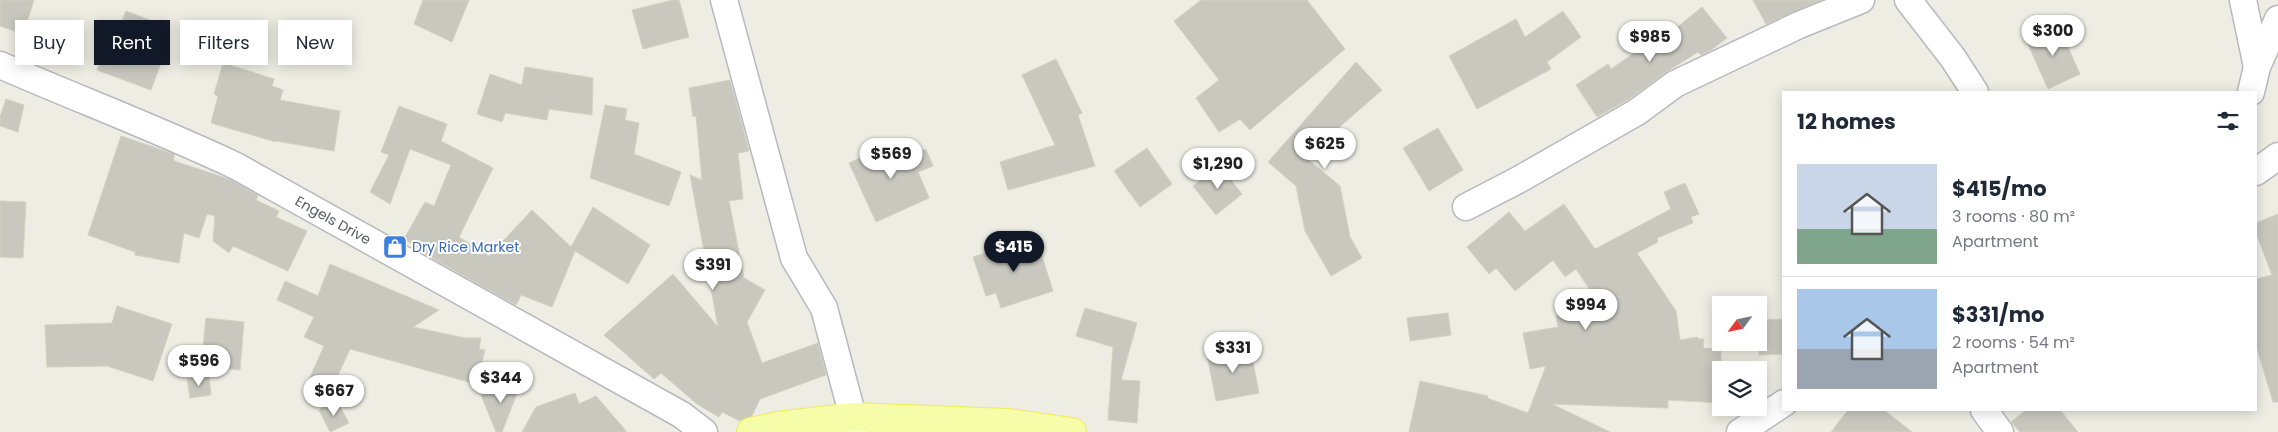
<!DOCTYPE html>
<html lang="en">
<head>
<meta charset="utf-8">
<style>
	body { margin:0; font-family:Poppins,sans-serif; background:#f6f6f7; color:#1f2937; height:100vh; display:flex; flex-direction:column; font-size:19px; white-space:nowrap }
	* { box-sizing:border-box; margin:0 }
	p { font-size:16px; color:#747a83 }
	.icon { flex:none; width:28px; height:28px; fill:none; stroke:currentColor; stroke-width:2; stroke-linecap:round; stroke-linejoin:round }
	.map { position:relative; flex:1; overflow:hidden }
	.details { position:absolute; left:1782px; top:91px; width:475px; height:320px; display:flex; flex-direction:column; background:#fff; border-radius:0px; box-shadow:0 2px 12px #0003 }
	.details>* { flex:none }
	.top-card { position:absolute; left:15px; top:20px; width:475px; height:45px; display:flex; gap:10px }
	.needle { width:32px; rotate:237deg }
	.fabs { position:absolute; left:1712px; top:296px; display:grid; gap:10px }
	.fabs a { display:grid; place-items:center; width:55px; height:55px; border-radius:0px; background:#fff; box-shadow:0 2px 12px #0003; font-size:25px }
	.price { position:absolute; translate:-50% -42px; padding:0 11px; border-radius:18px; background:#fff; color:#222; font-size:16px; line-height:32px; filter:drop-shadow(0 1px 2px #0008) }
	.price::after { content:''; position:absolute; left:50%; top:30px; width:15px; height:11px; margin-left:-8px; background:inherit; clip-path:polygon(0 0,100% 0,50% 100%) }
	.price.active { background:#111827; color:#fff }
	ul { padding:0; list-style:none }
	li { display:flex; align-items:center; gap:15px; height:125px; padding:0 15px }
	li+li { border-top:1px solid #e0e1e3 }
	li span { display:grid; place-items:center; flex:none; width:140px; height:100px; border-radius:0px; color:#555 }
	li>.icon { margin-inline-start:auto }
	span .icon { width:60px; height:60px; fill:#fffc; stroke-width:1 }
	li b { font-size:21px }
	h2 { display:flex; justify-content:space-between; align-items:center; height:60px; padding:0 15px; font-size:21px }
	.tag { padding:0 18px; border-radius:0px; background:#fff; box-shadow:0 2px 12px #0003; font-size:18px; line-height:45px }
	.tag.active { background:#111827; color:#fff }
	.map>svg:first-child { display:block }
	.building { fill:#c8c8bf; stroke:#d2d1c1 }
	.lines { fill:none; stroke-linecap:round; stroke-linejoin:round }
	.minor-casing { stroke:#b8b9bf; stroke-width:29 }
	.major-casing { stroke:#efeb5a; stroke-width:30 }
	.minor { stroke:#fff; stroke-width:26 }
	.major { stroke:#f5fda8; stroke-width:28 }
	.labels { text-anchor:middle; stroke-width:4; stroke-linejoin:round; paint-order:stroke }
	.street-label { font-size:14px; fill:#5b5c63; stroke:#fff }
	.shop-label { font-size:14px; fill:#366cbe; stroke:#fff; text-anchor:start }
</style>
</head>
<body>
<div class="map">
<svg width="2278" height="432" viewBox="0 0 2278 432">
	<rect width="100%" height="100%" fill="#edede3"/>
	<!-- building -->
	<path class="building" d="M0,0h34l-11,34 -23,-8z
		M423,0h46l-17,42 -38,-18z
		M673,0h6l10,37 -46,12 -11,-39z
		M1201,0h106l38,49 -95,81 -10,-11 -21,13 -23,-34 23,-18 -45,-59z
		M1753,0h68l-55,24z
		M1702,7l25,31 -16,12 -10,5 -3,-3 -32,20 -37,27 -32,18 -21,-32 32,-21 3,5 39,-27 3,5z
		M126,11l42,16 -5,12 6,2 -18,49 -54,-20 16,-44 6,2z
		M1563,11l18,26 -34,25 4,7 -74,40 -28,-53 67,-37 9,18z
		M2058,25l22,49 -32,15 -22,-49z
		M1056,59l26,54 -4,2 17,51 -87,24 -8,-28 55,-17 -33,-70z
		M1356,62l26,28 -77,67 35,29 10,51 12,21 -31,18 -26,-45 -9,-45 -28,-24z
		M223,63l51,16 -2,7 11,4 -3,10 60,11 -6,40 -58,-10v1l-65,-19 7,-27 -4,-2z
		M525,67l68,11 -1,37 -43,-6 -2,11 -42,-7 -3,9 -25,-8 13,-40 32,11z
		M730,80l19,71 -11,2 5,46 -14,2 15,77 21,12 -18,32 15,41 56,-20 8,32 -66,24 -8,17 -12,5 -18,-9 -3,5 -22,-13 -36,-31 -7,6 -50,-44 69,-61 45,53 -28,-152 12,5 -6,-64 -3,1 -4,-29z
		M6,99l18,6 -6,27 -18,-6v-9z
		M605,105l22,4 -2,11 14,3 -5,31 47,18 -12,34 -79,-28z
		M399,106l48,18 -6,17 52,27 -34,69 30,19 43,-46 39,37 22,-40 57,38 -22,39 -53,-33 -23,56 -31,-12 -5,10 -93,-52 -1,-3 -18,-11 21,-37 9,4 17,-41 -41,-16 -20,55 -20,-12 19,-37 -8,-3z
		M1438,128l25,42 -34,21 -26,-43z
		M121,136l53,18v7l55,18 29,16 -2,5 23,11 -3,6 31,14 -19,40 -55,-25 -4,7 -16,-12 2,-25 -8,-2 -8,24 -15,-5 -5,30 -44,-8v-3l-47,-17z
		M897,142l7,16 22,-9 7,17 -15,6 11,26 -53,24 -27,-59z
		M1147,148l25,36 -32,23 -26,-36z
		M1220,166l22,28 -26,21 -23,-29z
		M1685,183l14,31 -8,3 2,6 -36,15 1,4 -21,11 39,58 4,29 18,-3v2h6l-1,9 18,1v54l-53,-3v8l-116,-4 58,28h-201l11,-51 68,15 -1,2 41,15 18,-47 -16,3 -7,-36 35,-6 -2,-11 46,-8 -26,-39 -11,8 -12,-17 -38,31 -19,-23 -7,6 -22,-27 42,-35 16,19 39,-27 31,45 76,-40 -7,-17z
		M0,201l26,1 -3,56 -23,-1z
		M2278,214v188h-5l-17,-57v-66l16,-4 -16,-42v-10z
		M1036,237l17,54 -52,17 -5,-15 -10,3 -13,-39z
		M330,264l109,46 -26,17 52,11h16l-2,11 6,1 -9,34 -126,-35 -20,44 -23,-9 17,-38 -20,-9 10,-20 -37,-17 8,-19 33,15z
		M117,306l55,18 -19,57 -46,-15 -60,1 -2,-42 67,-2z
		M1085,308l52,15 -16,57 19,1 -3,42 -29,-3 5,-73 -37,-11z
		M1448,313l3,22 -41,6 -3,-23z
		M206,318l38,4 -4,48 -39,-4z
		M1784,319v35l-25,1v-35z
		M1250,346l9,47 -43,8 -9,-46z
		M209,376l2,19 -21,3 -3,-19z
		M523,378l-21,54h-6l-15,-37z
		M575,393l4,11 17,-8 31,36h-105l14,-25z
		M337,401l12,22 -19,9 -11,-22z
		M1848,410h36l28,22h-81z
		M2026,410h34l18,22h-58l-9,-10z"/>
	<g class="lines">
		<defs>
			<g id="minor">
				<path d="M724,0l70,258 30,50 33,124"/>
				<path d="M1908,0l45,58 22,34"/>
				<path d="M2243,0l14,67"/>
				<path id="s1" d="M0,65c78,34 158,64 236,101l446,249 22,17"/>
				<path d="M2251,92l6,-25 21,-48"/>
				<path d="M2256,172l22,-16"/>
				<path d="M1466,207l54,-28 117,-67 38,-28 124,-59 62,-25"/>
				<path d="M1984,410l16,22"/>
				<path d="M1740,432l44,-29"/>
			</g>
			<path id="major" d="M751,432l27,-6 76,-9 154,6 64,9"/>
		</defs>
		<!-- minor casing -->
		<use href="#minor" class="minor-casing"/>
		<!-- major casing -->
		<use href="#major" class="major-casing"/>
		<!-- minor -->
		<use href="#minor" class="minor"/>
		<!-- major -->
		<use href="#major" class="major"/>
	</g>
	<!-- icons -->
	<defs>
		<symbol id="shop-square" viewBox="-11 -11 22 22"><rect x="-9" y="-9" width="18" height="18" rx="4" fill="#3f7fe0" stroke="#fff"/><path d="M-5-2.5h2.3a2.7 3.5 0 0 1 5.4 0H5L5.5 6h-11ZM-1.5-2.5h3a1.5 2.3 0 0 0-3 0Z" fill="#fff"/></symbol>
	</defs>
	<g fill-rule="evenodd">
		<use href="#shop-square" x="381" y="233" width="28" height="28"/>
	</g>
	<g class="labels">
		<!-- street labels -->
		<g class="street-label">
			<text dy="5" stroke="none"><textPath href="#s1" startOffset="368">Engels Drive</textPath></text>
		</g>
		<!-- shop labels -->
		<g class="shop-label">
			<text x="412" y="252">Dry Rice Market</text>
		</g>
	</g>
</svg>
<div class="fabs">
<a><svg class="needle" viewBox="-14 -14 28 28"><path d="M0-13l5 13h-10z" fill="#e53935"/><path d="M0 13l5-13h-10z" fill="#747a83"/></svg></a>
<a><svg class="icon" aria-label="layers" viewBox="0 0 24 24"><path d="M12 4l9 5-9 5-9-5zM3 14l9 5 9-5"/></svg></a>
</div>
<b class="price" style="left:2053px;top:57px">$300</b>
<b class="price" style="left:1650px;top:63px">$985</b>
<b class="price" style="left:1325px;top:170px">$625</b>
<b class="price" style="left:891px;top:180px">$569</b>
<b class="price" style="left:1218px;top:190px">$1,290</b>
<b class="price active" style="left:1014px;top:273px">$415</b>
<b class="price" style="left:713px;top:291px">$391</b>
<b class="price" style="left:1586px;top:331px">$994</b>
<b class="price" style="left:1233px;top:374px">$331</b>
<b class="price" style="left:199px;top:387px">$596</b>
<b class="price" style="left:501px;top:404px">$344</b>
<b class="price" style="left:334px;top:417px">$667</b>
<div class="top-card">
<a class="tag">Buy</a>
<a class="tag active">Rent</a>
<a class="tag">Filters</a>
<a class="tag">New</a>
</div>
<section class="details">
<h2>12 homes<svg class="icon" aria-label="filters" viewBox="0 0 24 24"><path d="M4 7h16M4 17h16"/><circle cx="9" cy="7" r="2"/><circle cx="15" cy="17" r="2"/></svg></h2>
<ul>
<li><span style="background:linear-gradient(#c9d6e8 65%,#7fa58c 0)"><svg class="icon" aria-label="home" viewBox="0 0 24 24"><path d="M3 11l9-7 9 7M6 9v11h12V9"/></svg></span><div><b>$415/mo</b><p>3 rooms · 80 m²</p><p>Apartment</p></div></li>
<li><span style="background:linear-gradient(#a9c7e8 60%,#9aa5b1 0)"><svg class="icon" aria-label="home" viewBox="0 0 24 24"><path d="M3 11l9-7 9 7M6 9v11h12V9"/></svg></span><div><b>$331/mo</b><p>2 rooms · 54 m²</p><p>Apartment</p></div></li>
</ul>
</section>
</div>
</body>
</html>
